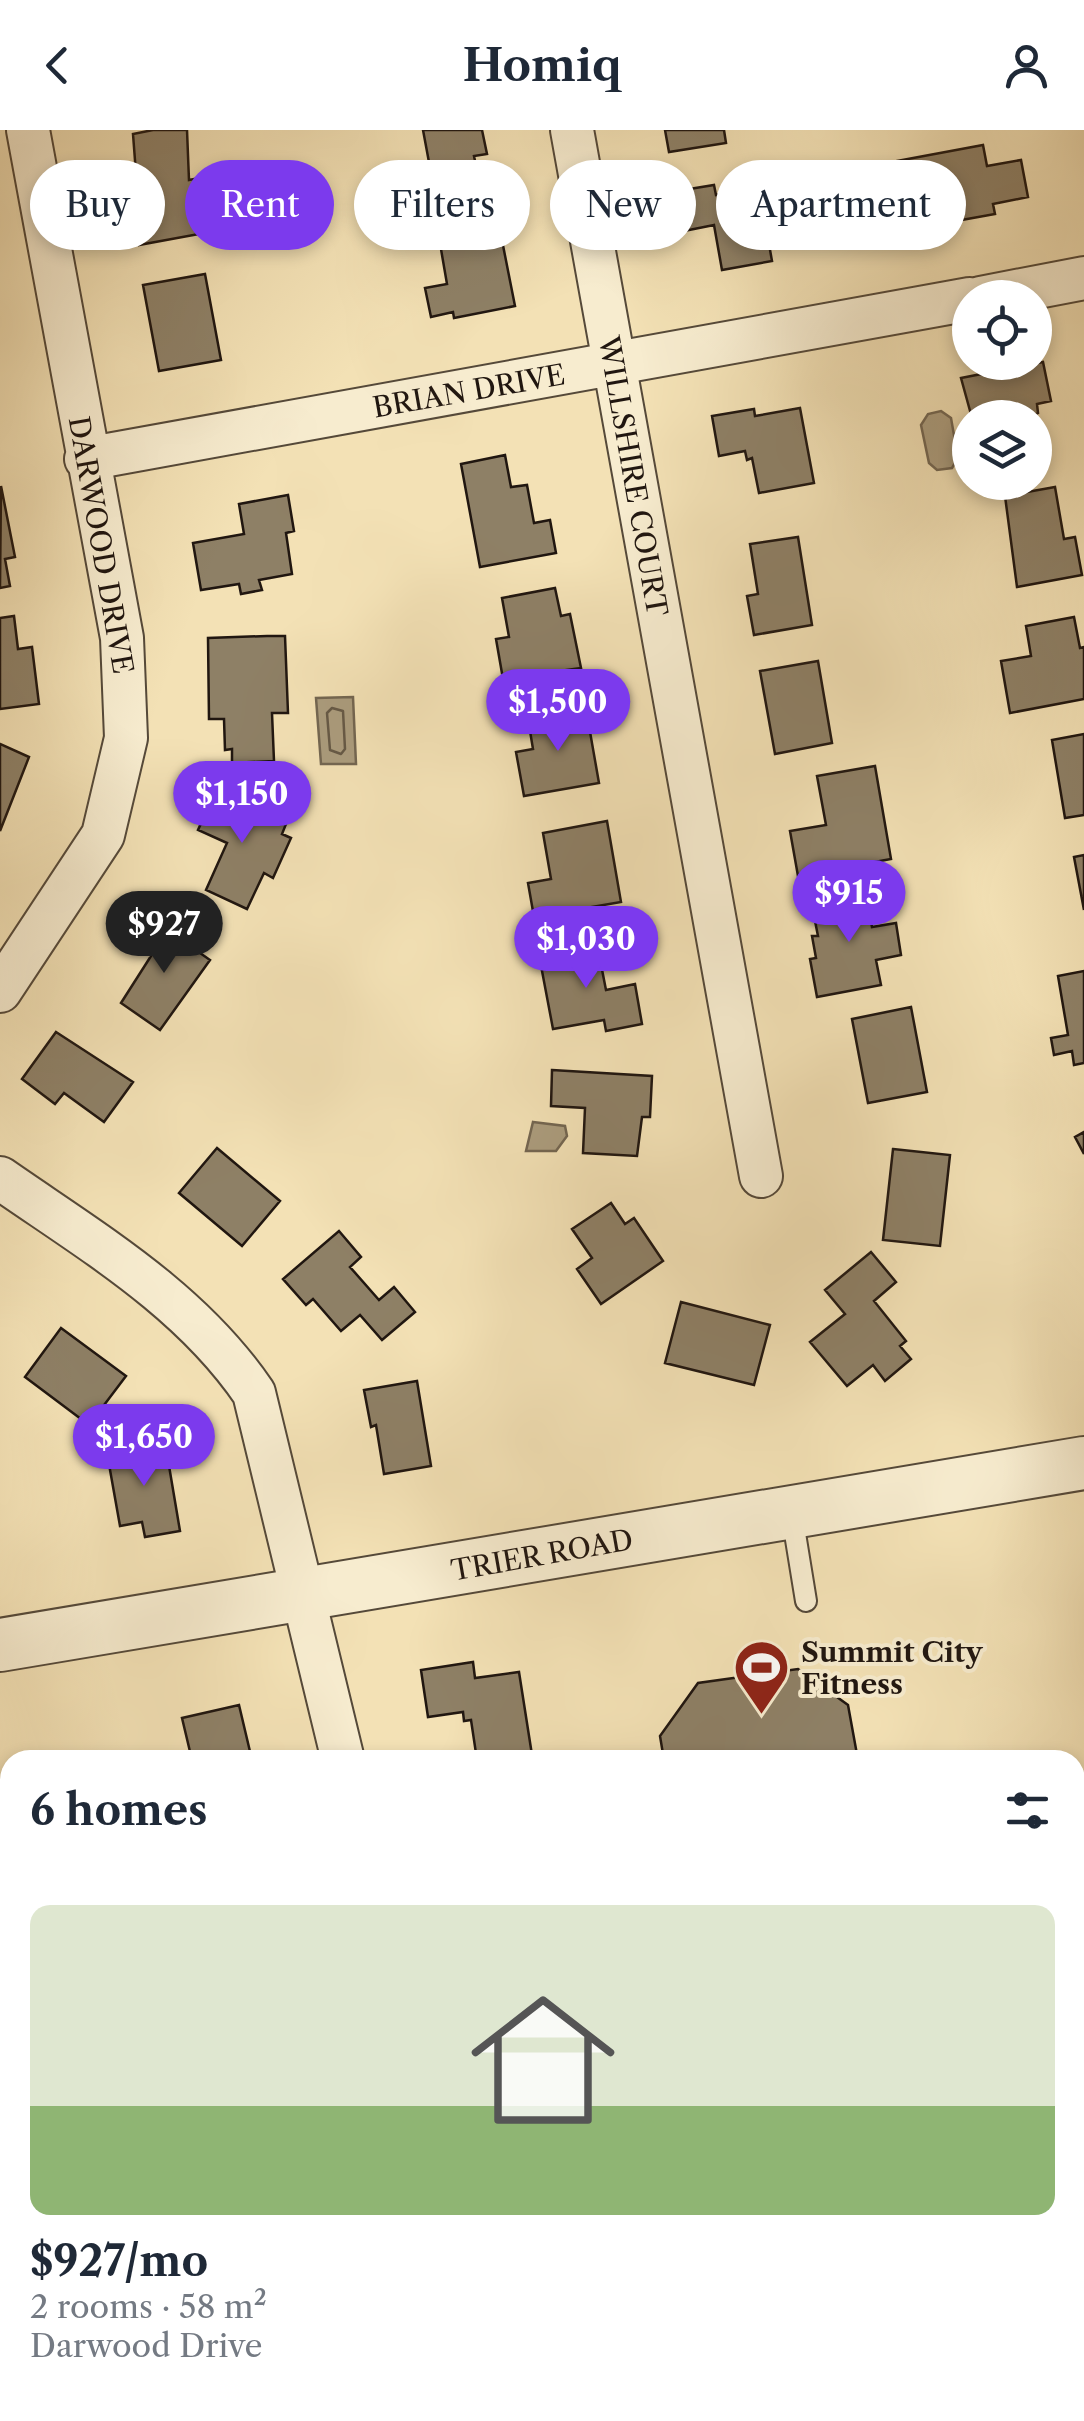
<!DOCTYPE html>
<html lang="en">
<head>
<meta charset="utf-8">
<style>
	body { margin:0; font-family:"Libre Caslon Text",serif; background:#f6f6f7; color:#1f2937; height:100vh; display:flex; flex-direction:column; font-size:38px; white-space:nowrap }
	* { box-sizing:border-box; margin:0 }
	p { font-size:32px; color:#747a83 }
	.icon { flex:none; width:55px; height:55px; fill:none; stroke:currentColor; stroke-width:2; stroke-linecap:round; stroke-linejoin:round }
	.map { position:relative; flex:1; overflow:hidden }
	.details { position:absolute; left:0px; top:1620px; width:1085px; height:672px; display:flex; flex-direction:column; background:#fff; border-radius:30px 30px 0 0; box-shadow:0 5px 15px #0003 }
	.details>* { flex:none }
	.banner { position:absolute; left:30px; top:30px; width:1025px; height:90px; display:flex; gap:20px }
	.tools { position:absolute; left:952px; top:150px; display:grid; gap:20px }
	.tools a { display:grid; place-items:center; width:100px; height:100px; border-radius:50%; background:#fff; box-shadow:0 5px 15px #0003; font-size:50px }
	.price { position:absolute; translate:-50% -85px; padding:0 22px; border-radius:35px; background:#7c3aed; color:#fff; font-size:32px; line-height:65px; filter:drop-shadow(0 2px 5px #0008) }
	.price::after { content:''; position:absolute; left:50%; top:60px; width:30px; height:22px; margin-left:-15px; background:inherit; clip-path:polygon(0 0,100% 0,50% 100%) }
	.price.on { background:#222; color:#fff }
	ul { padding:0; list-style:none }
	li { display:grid; align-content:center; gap:20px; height:530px; padding:0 30px }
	li span { display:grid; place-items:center; height:310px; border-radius:20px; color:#555 }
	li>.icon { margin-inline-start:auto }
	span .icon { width:180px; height:180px; fill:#fffc; stroke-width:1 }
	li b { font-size:42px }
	h2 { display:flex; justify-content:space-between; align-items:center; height:120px; padding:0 30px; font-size:42px }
	.tag { padding:0 35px; border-radius:45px; background:#fff; box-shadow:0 5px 15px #0003; font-size:35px; line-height:90px }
	.tag.on { background:#7c3aed; color:#fff }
	header { display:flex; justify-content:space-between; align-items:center; height:130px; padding:0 30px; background:#fff; font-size:45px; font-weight:800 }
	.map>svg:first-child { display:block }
	.water { fill:#ab9c7d; stroke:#736651; stroke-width:2.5 }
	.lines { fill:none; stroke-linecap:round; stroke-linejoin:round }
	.shore { stroke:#665946; stroke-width:2.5 }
	.building { fill:#8e8066; stroke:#201610; stroke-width:2.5 }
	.service-casing { stroke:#554939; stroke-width:24 }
	.minor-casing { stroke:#554939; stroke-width:46 }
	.tertiary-casing { stroke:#554939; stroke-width:56 }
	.service { stroke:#f7eccf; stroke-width:20 }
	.minor { stroke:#f7eccf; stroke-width:42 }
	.tertiary { stroke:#f7eccf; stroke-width:52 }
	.labels { text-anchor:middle; stroke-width:8; stroke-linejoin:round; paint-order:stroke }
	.street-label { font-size:28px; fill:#201610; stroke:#f7eccf }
	.poi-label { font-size:28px; font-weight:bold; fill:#201610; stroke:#f7eccf; text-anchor:start }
</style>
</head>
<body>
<header><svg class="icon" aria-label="back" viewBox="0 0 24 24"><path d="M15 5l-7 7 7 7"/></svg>Homiq<svg class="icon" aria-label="person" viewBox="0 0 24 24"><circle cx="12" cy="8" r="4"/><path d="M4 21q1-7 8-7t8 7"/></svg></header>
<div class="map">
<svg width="1084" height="2291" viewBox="0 0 1084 2291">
	<rect width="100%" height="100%" fill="#f3e1b5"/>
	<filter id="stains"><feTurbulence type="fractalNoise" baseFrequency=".002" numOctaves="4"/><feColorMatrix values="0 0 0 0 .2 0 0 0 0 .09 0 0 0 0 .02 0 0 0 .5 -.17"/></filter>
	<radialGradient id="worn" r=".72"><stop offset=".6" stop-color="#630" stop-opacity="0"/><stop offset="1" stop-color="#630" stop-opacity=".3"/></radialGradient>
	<!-- water -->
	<path class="water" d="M941,281l10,7 7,40 -6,10 -15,2 -8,-7 -8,-38 7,-11z
		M353,567l3,67h-35l-5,-66z
		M533,992l32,4 2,10 -11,15h-30z"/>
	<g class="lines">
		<!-- shore -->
		<path class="shore" d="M332,578l11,3 2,38 -4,5 -11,-4 -3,-37z"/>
	</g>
	<!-- building -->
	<path class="building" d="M153,0h34l2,50 37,-7 7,38 -37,6 3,17 -60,11 -8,-44 7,-1 -5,-66z
		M423,0h59l5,24 -13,2 5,24 -45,9z
		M665,0h59l2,13 -57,9z
		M983,15l4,21 34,-6 7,37 -35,7 2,10 -50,9 -1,-7 -36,6 -11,-61z
		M714,55l2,10 43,-7 13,73 -50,9 -8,-45 -30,6 -7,-40z
		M497,85l18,91 -61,12 -1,-6 -22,5 -6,-29 22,-4 -10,-58z
		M205,144l16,86 -62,11 -16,-86z
		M1043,232l8,39 -14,3 1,9 -10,5h-56l-11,-40z
		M800,278l14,75 -55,10 -7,-35 -5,2 -2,-9 -26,5 -7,-40 42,-7 1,7z
		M505,325l6,32 16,-2 7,38 16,-3 6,33 -76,14 -19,-103z
		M1,356l14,71 -10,2 5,27 -10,2z
		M1055,357l9,52 11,-2 7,38 -65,12 -12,-91z
		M288,365l6,36 -8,2 6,41 -33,6 3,10 -21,4 -2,-10 -38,6 -8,-47 51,-9 -5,-30z
		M798,407l14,88 -58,10 -7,-39 11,-2 -8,-50z
		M555,458l6,28 9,-2 11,54 -78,11 -7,-40 13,-2 -7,-39z
		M14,486l4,33 14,-2 7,57 -39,5v-91z
		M1074,487l6,31 4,-1v52l-74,14 -9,-52 30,-5 -5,-30z
		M267,506h18l3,77h-16l2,48 -42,2v-14l-7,1 -1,-31h-15l-1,-81z
		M818,531l14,82 -57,11 -15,-83z
		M586,579l13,74 -75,13 -8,-44 17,-3 -5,-30z
		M1084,604v81l-19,3 -13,-78z
		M0,614l29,13 -29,74z
		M875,636l16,93 -93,17 -8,-45 36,-6 -9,-49z
		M219,655l33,15 -3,7 37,17 -4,10 9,4 -18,40 -9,-5 -17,36 -41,-19 21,-47 -29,-13z
		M607,691l14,81 -87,15 -6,-34 23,-4 -8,-46z
		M1084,725v55l-10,-53z
		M866,762l6,35 24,-4 5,32 -25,5 5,25 -64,12 -7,-38 6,-1 -4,-22h6l-7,-35z
		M156,792l54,38 -50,70 -39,-27 30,-47 -12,-9z
		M597,814l9,46 29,-6 7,40 -36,7 -2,-11 -51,9 -14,-74z
		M1084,841v92l-10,2 -2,-14 -18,4 -3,-17 17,-3 -10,-59z
		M911,877l16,85 -59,11 -16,-84z
		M56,902l77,50 -29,40 -40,-29 -9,11 -33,-25z
		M552,940l100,6 -2,41h-8l-5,39 -54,-3 2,-45 -34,-2z
		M1084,1002v22l-9,-17z
		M217,1018l63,53 -38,45 -63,-53z
		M893,1019l57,6 -10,91 -57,-6z
		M611,1073l14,21 9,-6 29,43 -62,43 -24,-35 15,-11 -20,-29z
		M339,1101l22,26 -11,10 29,33 15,-13 21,25 -33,28 -22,-25 -19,16 -28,-32 -7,6 -23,-26z
		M871,1122l25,30 -22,19 32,40 -6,5 11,13 -26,22 -12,-16 -26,21 -37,-44 35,-28 -20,-24z
		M681,1172l89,23 -16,60 -89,-22z
		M61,1198l65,48 -37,49 -64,-48z
		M417,1251l14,85 -47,8 -8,-49 -5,2 -7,-37z
		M165,1312l15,89 -35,6 -3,-15 -22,4 -13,-73z
		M473,1532l2,16 44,-6 13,83 -55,5 -6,-40 -7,1 -1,-9 -35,5 -7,-47z
		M798,1539l50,36 10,55h-194l-4,-24 38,-53z
		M239,1575l13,55h-60l-10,-42z
		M10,1767v80l-10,-15v-58z
		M10,1894v96h-10v-44h5l-5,-51z
		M1084,1987v40l-9,-5v-19z
		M10,2032v37l-9,-35z
		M845,2282h77l2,9h-77z"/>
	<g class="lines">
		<defs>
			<path id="service" d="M792,1385l14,86"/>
			<path id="minor" d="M572,0l189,1046
				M980,168l104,-20
				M86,329l884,-160
				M0,861l103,-156 23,-97 -4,-100 -94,-508
				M0,1048c92,64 190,121 254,215l89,367
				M1067,2282l2,9
				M240,2291l59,-9"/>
			<path id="tertiary" d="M0,1515l1084,-182"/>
		</defs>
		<!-- service casing -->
		<use href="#service" class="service-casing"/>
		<!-- minor casing -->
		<use href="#minor" class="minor-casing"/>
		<!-- tertiary casing -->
		<use href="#tertiary" class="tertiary-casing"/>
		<!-- service -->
		<use href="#service" class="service"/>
		<!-- minor -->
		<use href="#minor" class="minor"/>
		<!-- tertiary -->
		<use href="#tertiary" class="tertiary"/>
	</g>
	<!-- icons -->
	<defs>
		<symbol id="stadium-pin" viewBox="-11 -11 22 30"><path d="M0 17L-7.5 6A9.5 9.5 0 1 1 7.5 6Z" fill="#8f2418" stroke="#f7eccf"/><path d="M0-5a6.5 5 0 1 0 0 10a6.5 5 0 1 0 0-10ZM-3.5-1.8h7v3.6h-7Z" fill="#fff"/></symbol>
	</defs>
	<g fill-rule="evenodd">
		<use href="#stadium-pin" x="730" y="1506" width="63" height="86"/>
	</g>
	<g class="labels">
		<!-- street labels -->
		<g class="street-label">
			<text transform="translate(469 261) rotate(-10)" y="10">BRIAN DRIVE</text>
			<text transform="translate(633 346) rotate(80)" y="10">WILLSHIRE COURT</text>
			<text transform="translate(101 415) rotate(80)" y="10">DARWOOD DRIVE</text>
			<text transform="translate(542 1425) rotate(-10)" y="10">TRIER ROAD</text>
		</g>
		<!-- poi labels -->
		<g class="poi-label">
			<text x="801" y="1532">Summit City<tspan x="801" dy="32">Fitness</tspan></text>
		</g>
	</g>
	<rect width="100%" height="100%" filter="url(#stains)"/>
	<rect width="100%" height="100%" fill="url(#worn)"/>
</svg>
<div class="tools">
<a><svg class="icon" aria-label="locate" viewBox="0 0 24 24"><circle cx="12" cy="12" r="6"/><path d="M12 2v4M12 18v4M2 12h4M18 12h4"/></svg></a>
<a><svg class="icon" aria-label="layers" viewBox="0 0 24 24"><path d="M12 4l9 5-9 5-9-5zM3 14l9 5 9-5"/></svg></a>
</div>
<b class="price" style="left:558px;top:624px">$1,500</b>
<b class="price" style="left:242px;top:716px">$1,150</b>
<b class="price" style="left:849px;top:815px">$915</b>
<b class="price on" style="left:164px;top:846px">$927</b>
<b class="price" style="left:586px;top:861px">$1,030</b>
<b class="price" style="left:144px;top:1359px">$1,650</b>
<div class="banner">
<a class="tag">Buy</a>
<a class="tag on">Rent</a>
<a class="tag">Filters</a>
<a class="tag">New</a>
<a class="tag">Apartment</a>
</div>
<section class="details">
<h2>6 homes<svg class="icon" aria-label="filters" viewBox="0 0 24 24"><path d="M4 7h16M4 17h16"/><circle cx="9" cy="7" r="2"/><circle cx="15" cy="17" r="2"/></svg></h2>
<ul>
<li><span style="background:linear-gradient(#dfe7d0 65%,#8fb573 0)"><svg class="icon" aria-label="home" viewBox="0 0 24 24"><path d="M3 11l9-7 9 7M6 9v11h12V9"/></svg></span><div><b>$927/mo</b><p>2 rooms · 58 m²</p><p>Darwood Drive</p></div></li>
</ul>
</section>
</div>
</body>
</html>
